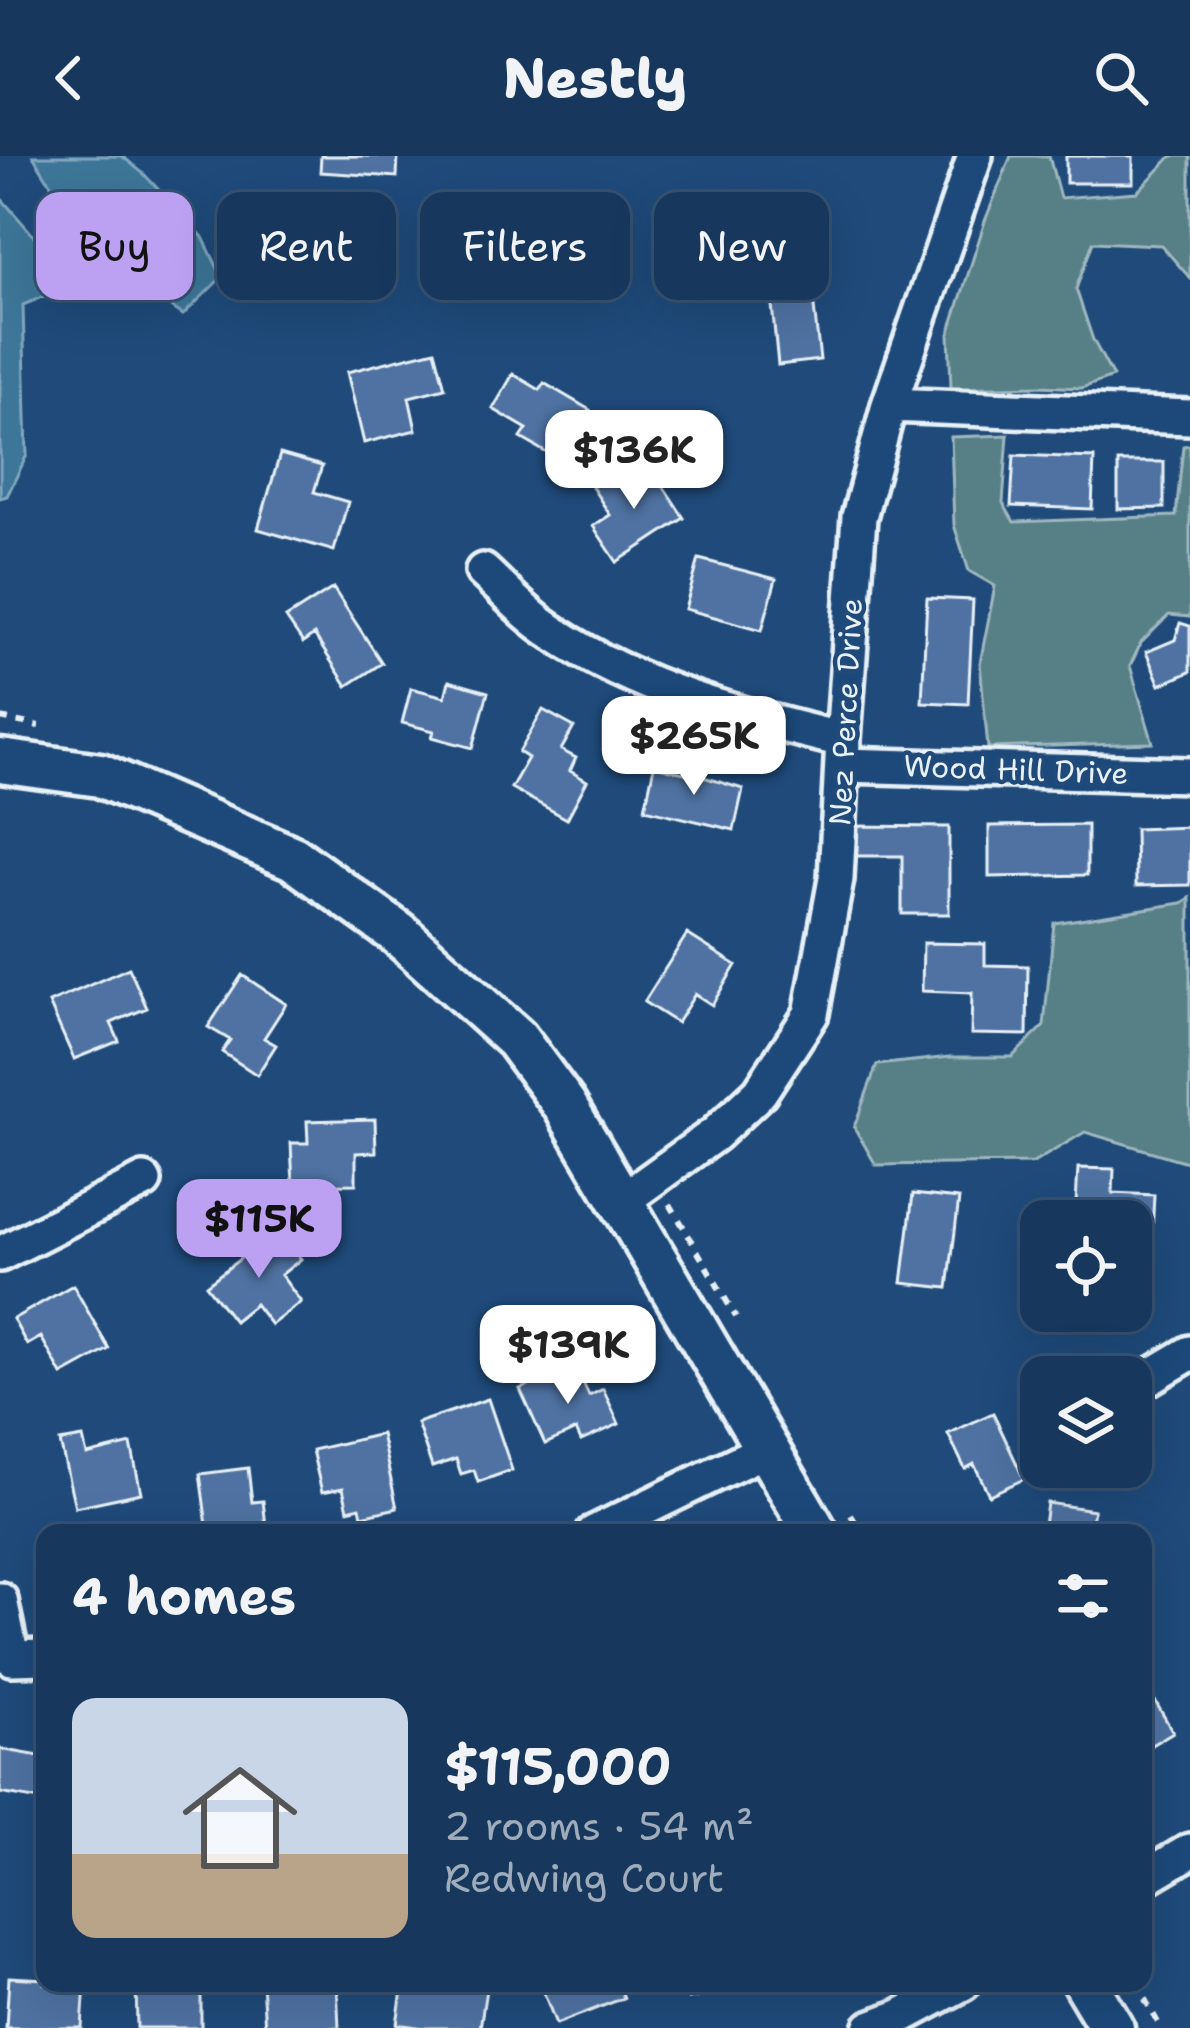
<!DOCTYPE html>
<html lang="en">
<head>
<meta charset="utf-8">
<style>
	body { margin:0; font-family:"Shantell Sans",sans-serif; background:#244365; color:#f1f3f6; height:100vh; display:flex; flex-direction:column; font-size:45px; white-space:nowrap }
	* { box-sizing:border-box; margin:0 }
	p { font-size:39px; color:#9eacbb }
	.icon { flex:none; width:66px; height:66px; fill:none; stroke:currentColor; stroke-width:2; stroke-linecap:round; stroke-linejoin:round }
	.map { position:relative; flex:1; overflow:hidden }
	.sheet { position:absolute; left:36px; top:1368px; width:1116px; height:468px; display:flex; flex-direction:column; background:#17385c; border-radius:24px; box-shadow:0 12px 48px #0002,0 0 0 3px #365272 }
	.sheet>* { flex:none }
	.hud { position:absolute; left:36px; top:36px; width:1119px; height:108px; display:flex; gap:24px }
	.buttons { position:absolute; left:1020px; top:1044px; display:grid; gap:24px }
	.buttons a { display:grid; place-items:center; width:132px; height:132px; border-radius:24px; background:#17385c; box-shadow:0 12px 48px #0002,0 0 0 3px #365272; font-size:60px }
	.price { position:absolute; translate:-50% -102px; padding:0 27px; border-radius:24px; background:#fff; color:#222; font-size:39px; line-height:78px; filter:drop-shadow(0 3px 6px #0008) }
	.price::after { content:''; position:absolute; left:50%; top:72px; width:36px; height:27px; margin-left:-18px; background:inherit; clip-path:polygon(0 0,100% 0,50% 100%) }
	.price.current { background:#bca0f2; color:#111 }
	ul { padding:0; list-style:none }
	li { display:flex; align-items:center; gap:36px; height:300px; padding:0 36px }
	li span { display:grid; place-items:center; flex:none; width:336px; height:240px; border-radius:24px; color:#555 }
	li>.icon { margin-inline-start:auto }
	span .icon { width:144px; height:144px; fill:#fffc; stroke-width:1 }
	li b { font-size:51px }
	h2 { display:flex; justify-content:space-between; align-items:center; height:144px; padding:0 36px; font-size:51px }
	.chip { padding:0 42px; border-radius:24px; background:#17385c; box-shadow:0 12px 48px #0002,0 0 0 3px #365272; font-size:42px; line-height:108px }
	.chip.current { background:#bca0f2; color:#111 }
	header { display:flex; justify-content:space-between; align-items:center; height:156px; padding:0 36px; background:#17385c; font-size:54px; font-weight:800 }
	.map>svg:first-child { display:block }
	.green { fill:#567f86; stroke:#9fb8bf; stroke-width:3 }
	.water { fill:#3e7698; stroke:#82a7be; stroke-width:3 }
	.building { fill:#5072a2; stroke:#e8f1f8; stroke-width:3 }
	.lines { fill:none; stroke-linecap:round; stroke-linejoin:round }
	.minor-casing { stroke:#e8f1f8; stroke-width:42 }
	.tertiary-casing { stroke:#e8f1f8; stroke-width:51 }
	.path { stroke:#e8f1f8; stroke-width:6; stroke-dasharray:9 9; stroke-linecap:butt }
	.minor { stroke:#1f4a7a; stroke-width:33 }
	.tertiary { stroke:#1f4a7a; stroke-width:42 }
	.labels { text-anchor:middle; stroke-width:9; stroke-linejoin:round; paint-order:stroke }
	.street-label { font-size:30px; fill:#e8f1f8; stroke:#1f4a7a }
</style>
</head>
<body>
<header><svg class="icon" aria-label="back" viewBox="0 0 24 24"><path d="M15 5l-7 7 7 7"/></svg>Nestly<svg class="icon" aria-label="search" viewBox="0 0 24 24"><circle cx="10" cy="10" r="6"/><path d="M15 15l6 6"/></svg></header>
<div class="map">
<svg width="1190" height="1872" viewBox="0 0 1190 1872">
	<rect width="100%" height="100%" fill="#1f4a7a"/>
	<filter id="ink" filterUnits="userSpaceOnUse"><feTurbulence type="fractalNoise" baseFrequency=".00833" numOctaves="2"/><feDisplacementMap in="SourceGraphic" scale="24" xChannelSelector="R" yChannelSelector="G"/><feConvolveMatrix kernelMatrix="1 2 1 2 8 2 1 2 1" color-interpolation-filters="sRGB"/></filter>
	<g filter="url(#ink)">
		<!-- green -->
		<path class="green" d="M1011,0h38l11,42 77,-6 35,-36h18v122l-29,-33 -68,-3 -17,47 17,51 20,37 -31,11 -42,-2 -89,2 -2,-54 36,-113z
			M1008,279l-5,68 11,19 162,-6 7,-70 7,-1v172l-21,-2 -28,28 -11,23 23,77 -165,5 -8,-85 15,-77 -26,-15 -15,-46 -3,-88z
			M1190,742v265l-105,-31 -52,31 -157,2 -22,-38 23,-62 73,-8h62l32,-31 10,-103 128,-20z"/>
		<!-- water -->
		<path class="water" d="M33,0h89l22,18 59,63 19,40 -39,38 -88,-61z
			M0,41l53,61 14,29 -44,18 4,150 -20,41 -7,2z"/>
		<!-- building -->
		<path class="building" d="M321,0h77l-1,21 -77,-5z
			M1066,0h67v27h-67z
			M810,115l10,89 -42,5 -9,-90z
			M435,194l10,38 -36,9 7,33 -52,13 -17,-71z
			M513,218l27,16 4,-7 46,27 -5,8 17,10 -16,27 -18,-10 -9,15 -38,-22 6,-9 -34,-20z
			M280,298l42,12 -8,26 34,10 -14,49 -76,-22z
			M1014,299l80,3 -2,51 -81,-3z
			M1118,306h46v46l-46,1z
			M626,309l11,18 17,-11 30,46 -67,44 -24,-36 17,-11 -18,-28z
			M699,403l77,20 -14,51 -77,-21z
			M333,432l49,75 -35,23 -33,-51 -11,8 -17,-25z
			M927,442l46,2 -5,104 -46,-2z
			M1180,467l10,3v46l-30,13 -14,-33 29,-12z
			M449,525l39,11 -15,56 -41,-11 2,-6 -32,-8 9,-35 34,9z
			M543,554l31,17 -13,23 15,8 -6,13 17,10 -20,38 -56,-31 17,-30 -9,-6z
			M654,610l53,12 36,11 -9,41 -89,-21z
			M1087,669v50l-98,2v-51z
			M853,670l96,1v87h-47v-58h-49z
			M1190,671v58l-54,1 -1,-57z
			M687,778l49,31 -24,40 -17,-11 -18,29 -33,-21z
			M923,787l62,1v21l43,1 -1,69 -56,-1 1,-41 -50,-2z
			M129,812l18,40 -36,15 8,18 -45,18 -25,-56z
			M242,819l44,29 -22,34 12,7 -19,30 -35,-23 8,-12 -22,-13z
			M375,963l1,33 -20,1v31l-63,1 -2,-42h17l-1,-22z
			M1078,1012l36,1 -1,24 41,2 -2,39 -21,-1v-12h-56z
			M913,1038l46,5 -11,89 -46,-5z
			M279,1073l22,30 -20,16 20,27 -30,23 -16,-21 -21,17 -28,-36z
			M73,1129l36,64 -47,26 -21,-38 -14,8 -14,-26z
			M575,1209l14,31 14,-7 16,35 -38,17 -5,-11 -31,14 -25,-55z
			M488,1243l24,71 -34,12 -4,-12 -13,4 -5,-15 -24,8 -15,-44z
			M993,1257l31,66 -35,16 -15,-31 -9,5 -17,-35z
			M381,1278l16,74 -35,8 -2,-9 -12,3 -5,-22 -21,4 -10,-42z
			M83,1282l4,17 44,-11 10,49 -66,14 -15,-65z
			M248,1312l4,34 11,-1 4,32h-37v-3l-22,3 -8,-59z
			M1047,1347l47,7 -4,22 9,1h-56z
			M1151,1538l22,38 -30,18v-52z
			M0,1593l45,8v44l-45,-8z
			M9,1821l36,2v4h40l-3,45h-76z
			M136,1827h65v45h-64z
			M262,1827h75l2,45h-74z
			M403,1827h84l-7,45h-56l-27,-4z
			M540,1827h78l6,15 -68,26z
			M686,1827h73l-70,16z"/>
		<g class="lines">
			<defs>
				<path id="minor" d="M889,249l301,12
					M483,415c23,21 45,46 71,62 89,59 187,82 289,107
					M843,609l347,10
					M622,1045l93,-67 45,-42 51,-78 25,-135 7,-139 16,-223 30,-112 86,-249
					M0,1098l144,-73
					M1131,1232l59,-35
					M594,1377l172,-84
					M0,1444l12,58 33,-1
					M1143,1723l47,-28
					M871,1872l29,-11 63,-34"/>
				<path id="tertiary" d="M0,605l100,14 193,83 106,76 117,105 48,65 252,429
					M1085,1827l27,45"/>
			</defs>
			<!-- minor casing -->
			<use href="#minor" class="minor-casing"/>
			<!-- tertiary casing -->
			<use href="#tertiary" class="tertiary-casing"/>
			<!-- path -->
			<path class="path" d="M0,562l39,8
				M670,1048l66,113
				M851,1359l11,18
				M1136,1827l25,45"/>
			<!-- minor -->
			<use href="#minor" class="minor"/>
			<!-- tertiary -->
			<use href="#tertiary" class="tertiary"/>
		</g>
	</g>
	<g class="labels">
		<!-- street labels -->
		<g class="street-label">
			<text transform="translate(846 556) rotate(-87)" y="10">Nez Perce Drive</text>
			<text transform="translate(1016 614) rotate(2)" y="10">Wood Hill Drive</text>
		</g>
	</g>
</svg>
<div class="buttons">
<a><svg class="icon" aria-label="locate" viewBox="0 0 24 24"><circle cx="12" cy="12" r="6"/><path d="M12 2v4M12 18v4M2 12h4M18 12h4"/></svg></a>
<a><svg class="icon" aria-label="layers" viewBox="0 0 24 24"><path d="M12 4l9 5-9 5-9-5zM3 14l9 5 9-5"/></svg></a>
</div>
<b class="price" style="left:634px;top:356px">$136K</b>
<b class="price" style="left:694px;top:642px">$265K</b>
<b class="price current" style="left:259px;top:1125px">$115K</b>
<b class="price" style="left:568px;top:1251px">$139K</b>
<div class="hud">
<a class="chip current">Buy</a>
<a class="chip">Rent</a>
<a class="chip">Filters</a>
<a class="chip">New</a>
</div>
<section class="sheet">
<h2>4 homes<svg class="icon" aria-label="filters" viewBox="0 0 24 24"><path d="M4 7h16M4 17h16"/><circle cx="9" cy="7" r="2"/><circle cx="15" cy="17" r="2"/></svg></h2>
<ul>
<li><span style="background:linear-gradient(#c9d6e8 65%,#b9a48a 0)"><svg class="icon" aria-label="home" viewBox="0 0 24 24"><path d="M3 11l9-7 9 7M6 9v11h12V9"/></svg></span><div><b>$115,000</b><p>2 rooms · 54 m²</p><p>Redwing Court</p></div></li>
</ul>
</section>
</div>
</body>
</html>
